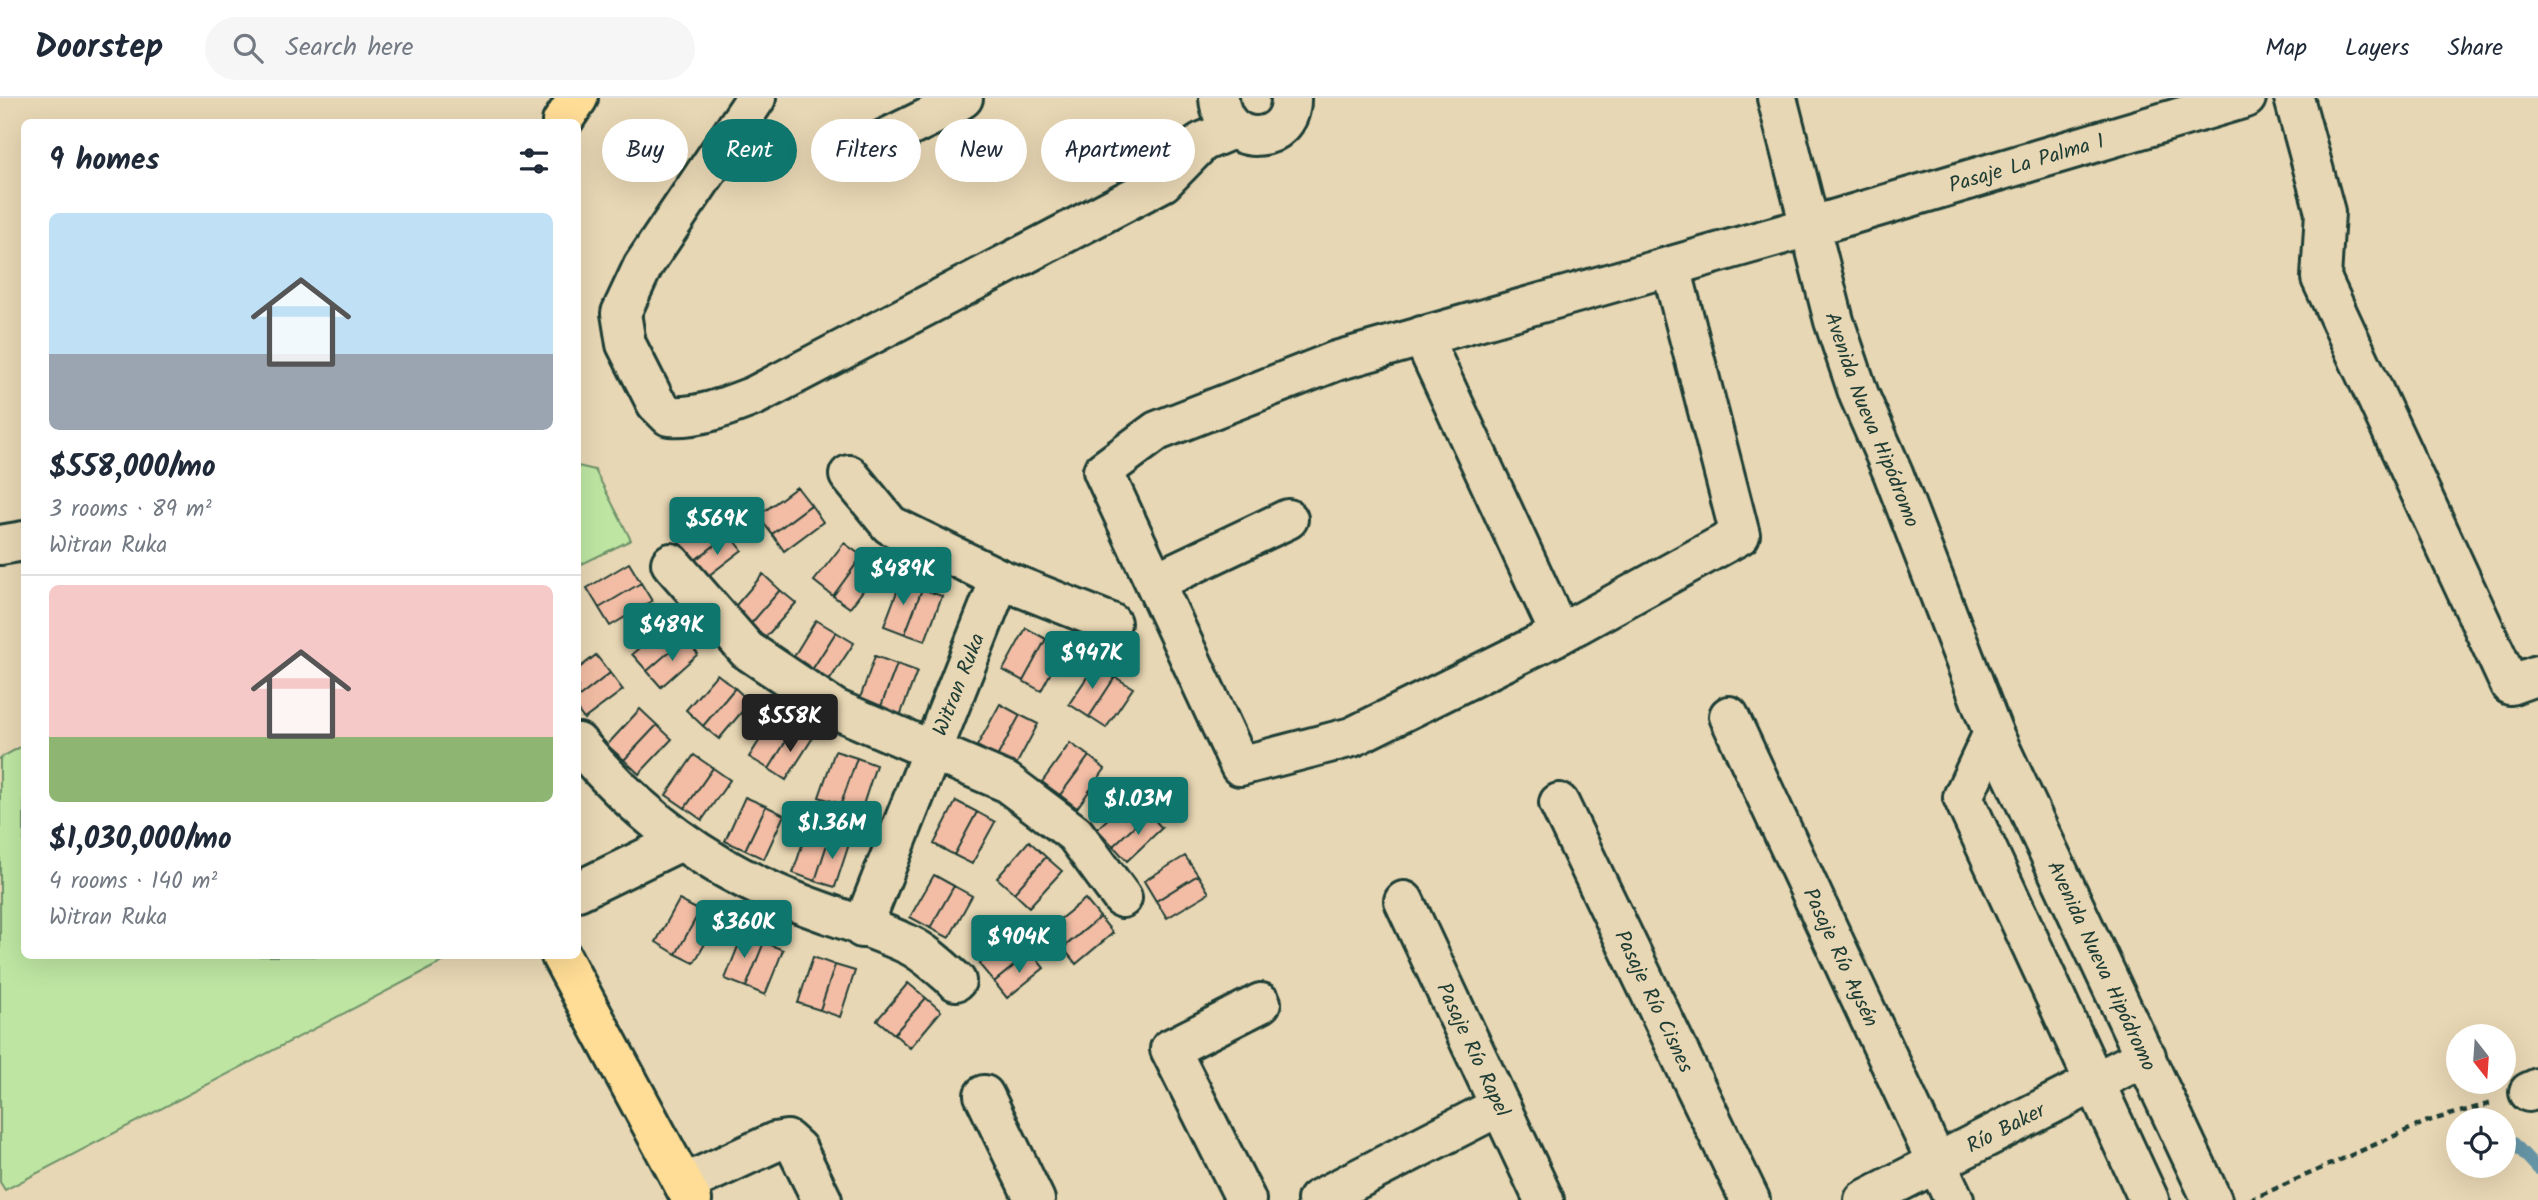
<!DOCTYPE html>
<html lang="en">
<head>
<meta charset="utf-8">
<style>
	body { margin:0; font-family:Kalam,sans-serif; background:#f6f6f7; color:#1f2937; height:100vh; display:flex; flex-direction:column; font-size:26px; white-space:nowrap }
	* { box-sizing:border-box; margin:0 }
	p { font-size:23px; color:#747a83 }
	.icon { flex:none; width:38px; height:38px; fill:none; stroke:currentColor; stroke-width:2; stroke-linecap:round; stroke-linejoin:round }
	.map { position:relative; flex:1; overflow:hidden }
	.details { position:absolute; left:21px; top:21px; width:560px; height:840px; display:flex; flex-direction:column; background:#fff; border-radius:10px; box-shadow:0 7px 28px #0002 }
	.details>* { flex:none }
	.top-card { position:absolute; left:602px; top:21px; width:665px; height:63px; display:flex; gap:14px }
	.needle { width:46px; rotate:163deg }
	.buttons { position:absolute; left:2446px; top:926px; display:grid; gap:14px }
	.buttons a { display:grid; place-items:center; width:70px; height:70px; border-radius:50%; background:#fff; box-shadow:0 7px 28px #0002; font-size:35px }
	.price { position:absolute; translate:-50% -60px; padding:0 16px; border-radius:7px; background:#0f766e; color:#fff; font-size:23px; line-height:46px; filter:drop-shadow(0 2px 4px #0008) }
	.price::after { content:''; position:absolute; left:50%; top:42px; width:21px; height:16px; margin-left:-10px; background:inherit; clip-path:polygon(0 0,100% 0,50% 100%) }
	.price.selected { background:#222; color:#fff }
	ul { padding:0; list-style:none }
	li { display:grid; align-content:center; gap:14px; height:371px; padding:0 28px }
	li+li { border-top:2px solid #e0e1e3 }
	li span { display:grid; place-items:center; height:217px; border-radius:10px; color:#555 }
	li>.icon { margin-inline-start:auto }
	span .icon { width:126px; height:126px; fill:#fffc; stroke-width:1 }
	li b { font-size:30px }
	h2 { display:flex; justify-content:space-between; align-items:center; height:84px; padding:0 28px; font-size:30px }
	.tag { padding:0 24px; border-radius:32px; background:#fff; box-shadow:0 7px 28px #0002; font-size:24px; line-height:63px }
	.tag.selected { background:#0f766e; color:#fff }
	header { display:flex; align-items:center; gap:42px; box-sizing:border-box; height:98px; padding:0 35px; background:#fff; border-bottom:2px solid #e0e1e3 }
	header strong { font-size:33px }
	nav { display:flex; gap:38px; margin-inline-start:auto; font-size:24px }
	.search { width:490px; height:63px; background:#f6f6f7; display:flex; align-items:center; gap:18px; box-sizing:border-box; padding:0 24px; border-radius:38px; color:#747a83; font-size:26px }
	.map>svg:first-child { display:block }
	.green { fill:#bee6a2; stroke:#6e926b; stroke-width:2 }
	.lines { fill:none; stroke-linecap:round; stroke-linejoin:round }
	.stream { stroke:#6595a7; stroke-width:12 }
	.building { fill:#f2bda4; stroke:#1f3d34; stroke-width:2 }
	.minor-casing { stroke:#1f3d34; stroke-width:44 }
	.major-casing { stroke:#1f3d34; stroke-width:44 }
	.path { stroke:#1f3d34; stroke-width:4.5; stroke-dasharray:7 5; stroke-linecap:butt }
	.minor { stroke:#e8d7b4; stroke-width:38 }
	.major { stroke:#ffdd96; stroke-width:38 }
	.labels { text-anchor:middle; stroke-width:5; stroke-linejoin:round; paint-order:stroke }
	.street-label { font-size:21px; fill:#1f3d34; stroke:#e8d7b4 }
</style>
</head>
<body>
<header>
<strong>Doorstep</strong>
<div class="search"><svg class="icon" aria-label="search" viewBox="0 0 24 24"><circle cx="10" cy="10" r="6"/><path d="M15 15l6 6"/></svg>Search here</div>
<nav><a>Map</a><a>Layers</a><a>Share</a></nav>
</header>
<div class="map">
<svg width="2538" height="1102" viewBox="0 0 2538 1102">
	<rect width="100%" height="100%" fill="#e8d7b4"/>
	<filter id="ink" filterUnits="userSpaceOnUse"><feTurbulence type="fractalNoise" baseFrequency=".0143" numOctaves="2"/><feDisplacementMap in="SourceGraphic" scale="14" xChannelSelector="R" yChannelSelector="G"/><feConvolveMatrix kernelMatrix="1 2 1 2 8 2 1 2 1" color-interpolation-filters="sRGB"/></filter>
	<g filter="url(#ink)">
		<!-- green -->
		<path class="green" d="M578,368l17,4 36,70 -53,26z
			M24,647v211h430l-449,234 -5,-8v-424z"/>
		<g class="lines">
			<!-- stream -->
			<path class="stream" d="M2514,1045l24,26"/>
		</g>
		<!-- building -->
		<path class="building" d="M797,389l14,18 -39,29 -14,-18z
			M811,407l12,17 -39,29 -12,-17z
			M716,417l14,19 -39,29 -14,-19z
			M730,436l12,16 -38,29 -13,-16z
			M844,445l18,13 -29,40 -19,-15z
			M862,458l17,13 -29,39 -17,-12z
			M629,465l12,20 -42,25 -12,-20z
			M763,476l17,16 -31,36 -18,-15z
			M901,483l21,8 -17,45 -21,-8z
			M641,485l11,18 -42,25 -11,-18z
			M922,491l20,7 -17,45 -20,-7z
			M780,492l16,13 -32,36 -15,-13z
			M816,522l20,12 -26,41 -19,-12z
			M669,524l15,17 -37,32 -15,-17z
			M1026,530l20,11 -23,42 -20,-11z
			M836,534l18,11 -27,41 -17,-11z
			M684,541l14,15 -37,33 -14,-16z
			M1046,541l18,9 -23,43 -18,-10z
			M596,557l14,18 -32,25v-29z
			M875,558l22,8 -17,45 -21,-8z
			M897,566l20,7 -17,45 -20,-7z
			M1096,566l19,13 -26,40 -20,-13z
			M610,575l13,17 -39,29 -6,-8v-13z
			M717,576l18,14 -32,38 -17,-16z
			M1115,579l18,11 -27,40 -17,-11z
			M735,590l15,14 -31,37 -16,-13z
			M1000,606l20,11 -23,42 -20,-11z
			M640,611l17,16 -33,35 -17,-15z
			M1020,617l18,9 -23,43 -18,-10z
			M775,618l19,12 -25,41 -20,-12z
			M657,627l15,14 -33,35 -15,-14z
			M794,630l18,11 -26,41 -17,-11z
			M1070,645l19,13 -29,39 -18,-13z
			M835,653l22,7 -16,46 -22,-7z
			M694,657l19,13 -28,40 -19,-13z
			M1089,658l16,13 -28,39 -17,-13z
			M857,660l19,7 -15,46 -20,-7z
			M713,670l17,12 -28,40 -17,-12z
			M1132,698l16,17 -35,33 -16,-17z
			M745,699l21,9 -21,44 -20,-9z
			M956,703l21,11 -23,43 -20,-11z
			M766,708l18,9 -20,44 -19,-9z
			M977,714l18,10 -23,42 -18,-9z
			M1148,715l14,15 -35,33 -14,-15z
			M808,729l22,8 -15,46 -22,-8z
			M830,737l20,6 -15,46 -20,-6z
			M1029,743l17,16 -32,36 -17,-15z
			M1185,758l13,19 -42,26 -12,-20z
			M1046,759l16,14 -33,36 -15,-14z
			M934,777l20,11 -24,42 -20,-11z
			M1198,777l11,18 -42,25 -11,-17z
			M954,788l18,10 -23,42 -19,-10z
			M1085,801l15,18 -37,31 -15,-19z
			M679,802l21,11 -24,43 -20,-12z
			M700,813l18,10 -24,42 -18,-9z
			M1100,819l13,16 -37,31 -13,-16z
			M743,836l21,8 -18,45 -21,-8z
			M1017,836l14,18 -37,30 -15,-18z
			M764,844l19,8 -18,45 -19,-8z
			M1031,854l13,16 -37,30 -13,-16z
			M813,859l22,8 -15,45 -22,-7z
			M835,867l20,6 -15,46 -20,-7z
			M908,885l18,15 -32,36 -17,-14z
			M926,900l15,13 -31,37 -16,-14z"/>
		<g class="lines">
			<defs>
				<g id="minor">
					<path d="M756,0l-113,168 -22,47 5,31 30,59 13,13c31,2 56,-9 85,-20l409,-214 39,-40 31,-13"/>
					<path d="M1219,0c4,52 73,49 72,0"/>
					<path id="s1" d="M1777,0l57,223 25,74 34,78 100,260 219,467"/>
					<path d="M2294,0l31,114 -4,66 189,407 28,-10"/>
					<path d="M848,59l94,-46 21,-13"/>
					<path id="s2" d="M1671,169l69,268 -180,99 -208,103 -112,29 -137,-295 54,-40 179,-70 473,-134 437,-129"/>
					<path d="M1422,238l138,298"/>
					<path d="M849,377l41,50 110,54 111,44"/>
					<path d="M0,447l24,-4"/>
					<path d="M671,465l76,87 88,59 171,73 69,52 47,64"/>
					<path d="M1155,484l133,-63"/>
					<path id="s3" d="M1729,618l225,484"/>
					<path d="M1993,635l-30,64 186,403"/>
					<path d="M578,645c52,63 117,115 192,148 45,21 95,33 139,54 17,8 33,24 47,36"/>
					<path id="s4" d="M1559,705l191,397"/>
					<path d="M578,793l103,-50"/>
					<path id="s5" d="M1404,803l140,299"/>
					<path id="s6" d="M862,830l138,-349"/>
					<path d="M2529,994l9,-4"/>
					<path d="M984,997l51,105"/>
					<path d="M684,1086l91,-42 12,-2 10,9 25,51"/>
					<path d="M1246,1102l-76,-151 91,-46"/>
					<path d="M1317,1102l183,-94"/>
					<path id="s7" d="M1864,1102l282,-144"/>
				</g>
				<path id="major" d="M562,24l16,-24
					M561,858l131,244"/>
			</defs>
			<!-- minor casing -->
			<use href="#minor" class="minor-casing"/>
			<!-- major casing -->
			<use href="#major" class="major-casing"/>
			<!-- path -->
			<path class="path" d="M2250,1102l178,-79 64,-18"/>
			<!-- minor -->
			<use href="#minor" class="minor"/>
			<!-- major -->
			<use href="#major" class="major"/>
		</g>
	</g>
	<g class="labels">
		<!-- street labels -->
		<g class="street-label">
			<text dy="7" stroke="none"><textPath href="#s2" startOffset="2133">Pasaje La Palma 1</textPath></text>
			<text dy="7" stroke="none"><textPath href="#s1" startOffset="336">Avenida Nueva Hipódromo</textPath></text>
			<text dy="7" stroke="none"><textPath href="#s6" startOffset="262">Witran Ruka</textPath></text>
			<text dy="7" stroke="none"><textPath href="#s3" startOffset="266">Pasaje Río Aysén</textPath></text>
			<text dy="7" stroke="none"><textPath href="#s1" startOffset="929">Avenida Nueva Hipódromo</textPath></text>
			<text dy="7" stroke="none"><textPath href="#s4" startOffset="220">Pasaje Río Cisnes</textPath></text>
			<text dy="7" stroke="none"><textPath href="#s5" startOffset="164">Pasaje Río Rapel</textPath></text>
			<text dy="7" stroke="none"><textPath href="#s7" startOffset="159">Río Baker</textPath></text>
		</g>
	</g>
</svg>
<div class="buttons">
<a><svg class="needle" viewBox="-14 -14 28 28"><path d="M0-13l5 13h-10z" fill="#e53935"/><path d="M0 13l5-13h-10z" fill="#747a83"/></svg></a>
<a><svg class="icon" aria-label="locate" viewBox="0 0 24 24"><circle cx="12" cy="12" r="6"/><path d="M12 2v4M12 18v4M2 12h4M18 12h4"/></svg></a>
</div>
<b class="price" style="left:717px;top:459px">$569K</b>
<b class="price" style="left:903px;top:509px">$489K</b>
<b class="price" style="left:672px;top:565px">$489K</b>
<b class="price" style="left:1092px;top:593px">$947K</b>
<b class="price selected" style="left:790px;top:656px">$558K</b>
<b class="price" style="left:1138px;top:739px">$1.03M</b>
<b class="price" style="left:832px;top:763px">$1.36M</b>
<b class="price" style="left:744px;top:862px">$360K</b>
<b class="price" style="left:1019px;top:877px">$904K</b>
<div class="top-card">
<a class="tag">Buy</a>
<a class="tag selected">Rent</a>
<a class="tag">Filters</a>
<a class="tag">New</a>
<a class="tag">Apartment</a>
</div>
<section class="details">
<h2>9 homes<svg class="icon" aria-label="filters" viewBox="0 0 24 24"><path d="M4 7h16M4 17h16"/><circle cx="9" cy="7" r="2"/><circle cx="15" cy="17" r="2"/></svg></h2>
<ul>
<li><span style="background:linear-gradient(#bfe0f5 65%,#9aa5b1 0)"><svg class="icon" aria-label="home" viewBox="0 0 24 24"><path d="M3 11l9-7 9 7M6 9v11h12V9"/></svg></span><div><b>$558,000/mo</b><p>3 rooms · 89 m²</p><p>Witran Ruka</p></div></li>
<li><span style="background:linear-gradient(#f6c9c9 70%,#8fb573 0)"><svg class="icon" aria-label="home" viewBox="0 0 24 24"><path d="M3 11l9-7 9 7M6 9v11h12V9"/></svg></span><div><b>$1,030,000/mo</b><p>4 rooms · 140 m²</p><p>Witran Ruka</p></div></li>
</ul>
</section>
</div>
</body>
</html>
